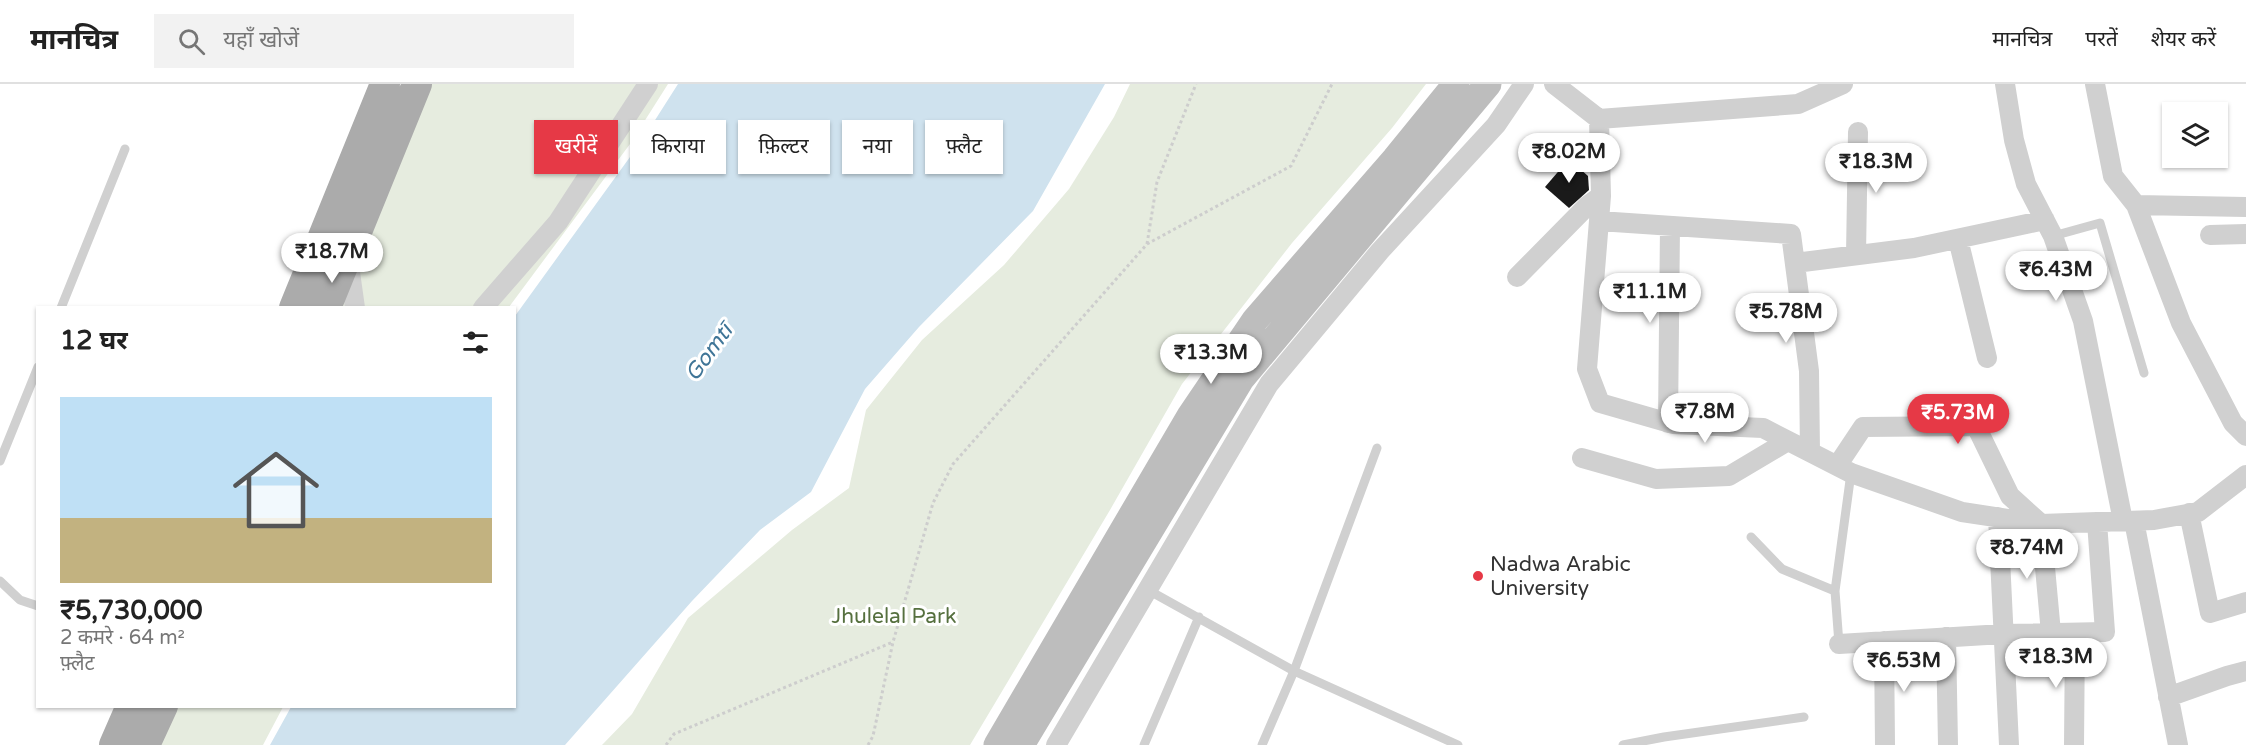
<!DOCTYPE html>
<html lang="hi">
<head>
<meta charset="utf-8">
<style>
	body { margin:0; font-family:"Varela Round","Noto Sans Devanagari",sans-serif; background:#f2f2f2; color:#222; height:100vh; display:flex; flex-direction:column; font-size:22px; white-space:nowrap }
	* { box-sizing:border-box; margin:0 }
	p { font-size:20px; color:#767676 }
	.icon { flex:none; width:33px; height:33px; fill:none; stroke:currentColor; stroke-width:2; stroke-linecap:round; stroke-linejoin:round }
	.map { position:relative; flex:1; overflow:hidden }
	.details { position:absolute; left:36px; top:222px; width:480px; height:402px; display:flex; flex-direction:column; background:#fff; border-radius:0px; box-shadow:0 2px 4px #0004 }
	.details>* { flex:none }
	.banner { position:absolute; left:534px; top:36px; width:570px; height:54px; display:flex; gap:12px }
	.tools { position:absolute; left:2162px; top:18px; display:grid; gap:12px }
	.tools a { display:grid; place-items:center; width:66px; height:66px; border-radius:0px; background:#fff; box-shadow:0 2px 4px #0004; font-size:30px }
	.price { position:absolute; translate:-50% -51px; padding:0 14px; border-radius:21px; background:#fff; color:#222; font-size:20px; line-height:39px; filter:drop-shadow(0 2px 3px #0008) }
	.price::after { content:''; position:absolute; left:50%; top:36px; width:18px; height:14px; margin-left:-9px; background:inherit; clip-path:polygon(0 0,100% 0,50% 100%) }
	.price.on { background:#e63946; color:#fff }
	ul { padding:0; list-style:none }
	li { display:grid; align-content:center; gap:12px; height:318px; padding:0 24px }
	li+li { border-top:2px solid #e0e0e0 }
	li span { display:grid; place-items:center; height:186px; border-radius:0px; color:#555 }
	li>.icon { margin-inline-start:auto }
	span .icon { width:108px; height:108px; fill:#fffc; stroke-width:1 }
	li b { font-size:26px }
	h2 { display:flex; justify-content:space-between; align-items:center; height:72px; padding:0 24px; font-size:26px }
	.tag { padding:0 21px; border-radius:0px; background:#fff; box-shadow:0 2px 4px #0004; font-size:21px; line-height:54px }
	.tag.on { background:#e63946; color:#fff }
	header { display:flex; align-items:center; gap:36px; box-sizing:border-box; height:84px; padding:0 30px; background:#fff; border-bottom:2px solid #e0e0e0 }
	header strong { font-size:28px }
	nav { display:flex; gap:33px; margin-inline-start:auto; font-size:21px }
	.search { width:420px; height:54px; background:#f2f2f2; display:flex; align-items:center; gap:15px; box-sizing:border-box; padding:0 21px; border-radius:0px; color:#767676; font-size:22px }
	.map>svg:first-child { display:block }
	.green { fill:#e6ecdf }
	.water { fill:#cfe2ee }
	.building { fill:#1a1a1a }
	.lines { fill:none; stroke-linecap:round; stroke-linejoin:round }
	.path { stroke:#cdcdcd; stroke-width:3; stroke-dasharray:3 3; stroke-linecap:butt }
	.lane { stroke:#d0d0d0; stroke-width:9 }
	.street { stroke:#d0d0d0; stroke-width:20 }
	.secondary { stroke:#bdbdbd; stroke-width:27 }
	.primary { stroke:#ababab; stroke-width:30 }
	.poi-dot { fill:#e63946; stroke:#fff; stroke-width:2 }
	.labels { text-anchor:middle; stroke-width:6; stroke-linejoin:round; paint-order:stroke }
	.poi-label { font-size:21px; fill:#333; stroke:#fff; text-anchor:start }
	.park-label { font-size:21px; fill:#56703f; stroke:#fff }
	.water-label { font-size:22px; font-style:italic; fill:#3f7597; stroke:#fff }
</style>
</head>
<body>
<header>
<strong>मानचित्र</strong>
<div class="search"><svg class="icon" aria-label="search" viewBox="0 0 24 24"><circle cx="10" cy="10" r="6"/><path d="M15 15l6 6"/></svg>यहाँ खोजें</div>
<nav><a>मानचित्र</a><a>परतें</a><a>शेयर करें</a></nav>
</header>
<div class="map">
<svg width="2246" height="661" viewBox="0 0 2246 661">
	<rect width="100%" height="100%" fill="#fff"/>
	<!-- green -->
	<path class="green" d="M431,0h237l-38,60 -121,163 -169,1z
		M1130,0h296l-34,44 -100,115 -110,141 -72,126 -140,235h-368l30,-31 56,-96 104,-88 57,-42 17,-78 56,-70 82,-75 65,-76 45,-72z
		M175,623h108l-20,38h-108z"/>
	<!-- water -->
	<path class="water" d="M678,0h427l-72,127 -114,116 -54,62 -54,103 -51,38 -68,71 -127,144h-295l21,-38 223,-1 1,-390 128,-177z"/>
	<!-- building -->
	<path class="building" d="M1569,75l19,17 1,14 -20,18 -24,-21z"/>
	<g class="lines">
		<!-- path -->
		<path class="path" d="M1147,160l10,-62 39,-98
			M666,661l8,-11 219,-92
			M868,661l5,-9 20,-94 40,-139 20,-39 194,-220 144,-78 41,-82"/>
		<!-- lane -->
		<path class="lane" d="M2053,152l47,-13 44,150
			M61,224l64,-159
			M0,377l38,-94
			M1751,453l31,32 53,22
			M0,497l20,19 18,6
			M1148,506l146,81 164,74
			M1839,560l-4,-53 16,-118
			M1144,661l55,-128
			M1262,661l32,-74 83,-223
			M1623,661l41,-8 140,-20"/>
		<!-- street -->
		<path class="street" d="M1554,0l45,35 2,77 -14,173 13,34 73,21 90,4 88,45 111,39 79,12 113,-4 44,-8 48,-37
			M2005,0l9,56 12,44 27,52 30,85 40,200
			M2095,0l18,92 23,29 45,118 52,100 13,13
			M1599,35l199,-15 45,-20
			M2136,121l110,2
			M1599,137l192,13 18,137 1,81
			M2210,151l36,-1
			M1958,155l29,119
			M1856,171l2,-123
			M348,174l7,50
			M1795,179l119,-15 131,-28
			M1517,193l70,-71 14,-10
			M483,224l75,-86 90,-138
			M1668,339l2,-197
			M1582,374l74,21 73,-3 59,-35
			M1837,382l26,-39 113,-1 34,70 31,28 10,109
			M2189,429l21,100 36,-11
			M1998,433l11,228
			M2134,437l44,224
			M1946,553l2,108
			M1884,557l1,104
			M1839,560l164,-10 102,-2 -8,-110
			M2168,613l59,-21 19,-5
			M1056,661l213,-361 111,-133 116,-126 28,-41
			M2074,661l1,-112"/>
		<!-- secondary -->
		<path class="secondary" d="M997,661l193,-329 65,-96 140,-161 61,-75
			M1021,661l220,-366 247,-295"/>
		<!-- primary -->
		<path class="primary" d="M294,224l91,-224
			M326,224l91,-224
			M114,661l17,-39
			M145,661l18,-39"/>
	</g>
	<!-- markers -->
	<circle class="poi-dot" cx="1478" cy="492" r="6"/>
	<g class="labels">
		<!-- poi labels -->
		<g class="poi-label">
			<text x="1490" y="487">Nadwa Arabic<tspan x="1490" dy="24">University</tspan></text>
		</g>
		<!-- park labels -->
		<g class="park-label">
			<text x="894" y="539">Jhulelal Park</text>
		</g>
		<!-- water labels -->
		<g class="water-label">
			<text transform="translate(708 268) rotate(-54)" y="8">Gomtī</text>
		</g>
	</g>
</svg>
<div class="tools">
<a><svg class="icon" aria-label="layers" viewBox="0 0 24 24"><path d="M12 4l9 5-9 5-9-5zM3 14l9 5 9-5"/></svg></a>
</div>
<b class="price" style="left:1569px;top:100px">₹8.02M</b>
<b class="price" style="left:1876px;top:110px">₹18.3M</b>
<b class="price" style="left:332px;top:200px">₹18.7M</b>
<b class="price" style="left:2056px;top:218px">₹6.43M</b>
<b class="price" style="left:1650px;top:240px">₹11.1M</b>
<b class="price" style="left:1786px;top:260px">₹5.78M</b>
<b class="price" style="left:1211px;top:301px">₹13.3M</b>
<b class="price" style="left:1705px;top:360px">₹7.8M</b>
<b class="price on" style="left:1958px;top:361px">₹5.73M</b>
<b class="price" style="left:2027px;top:496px">₹8.74M</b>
<b class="price" style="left:2056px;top:605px">₹18.3M</b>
<b class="price" style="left:1904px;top:609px">₹6.53M</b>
<div class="banner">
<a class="tag on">खरीदें</a>
<a class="tag">किराया</a>
<a class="tag">फ़िल्टर</a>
<a class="tag">नया</a>
<a class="tag">फ़्लैट</a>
</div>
<section class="details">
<h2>12 घर<svg class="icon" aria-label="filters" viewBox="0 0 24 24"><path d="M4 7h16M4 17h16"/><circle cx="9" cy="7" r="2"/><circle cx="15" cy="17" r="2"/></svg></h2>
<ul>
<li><span style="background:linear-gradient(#bfe0f5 65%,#c2b280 0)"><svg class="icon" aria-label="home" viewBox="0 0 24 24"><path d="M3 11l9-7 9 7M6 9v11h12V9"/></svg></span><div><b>₹5,730,000</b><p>2 कमरे · 64 m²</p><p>फ़्लैट</p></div></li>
</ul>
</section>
</div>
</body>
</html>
